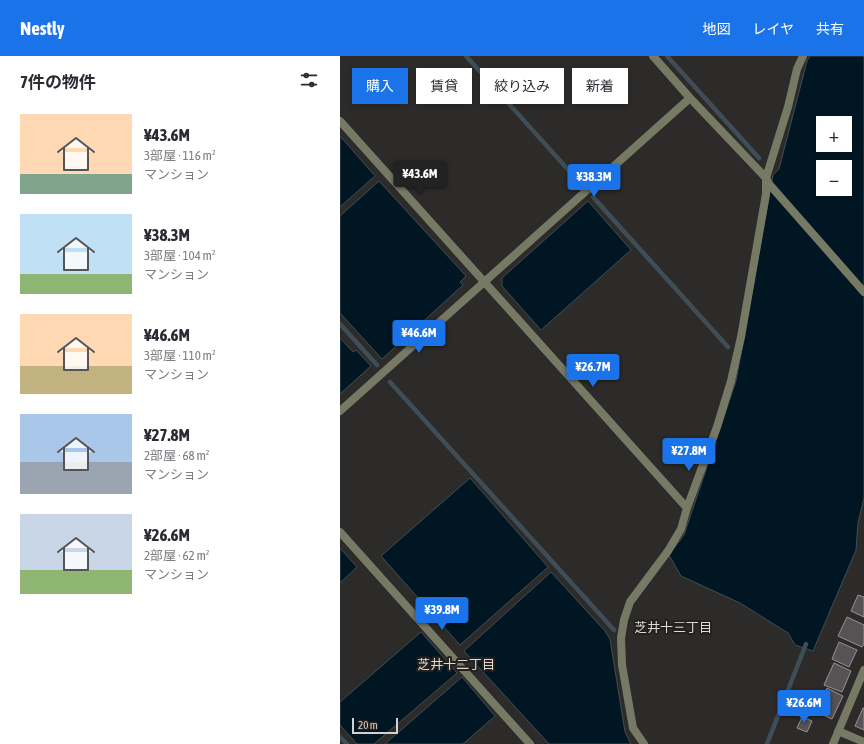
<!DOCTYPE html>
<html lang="ja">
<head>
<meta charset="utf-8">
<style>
	body { margin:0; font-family:"Asap Condensed","Noto Sans JP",sans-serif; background:#f2f2f3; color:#2b2b33; height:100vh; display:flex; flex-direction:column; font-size:15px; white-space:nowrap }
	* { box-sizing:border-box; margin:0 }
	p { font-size:13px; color:#7c7c81 }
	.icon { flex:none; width:22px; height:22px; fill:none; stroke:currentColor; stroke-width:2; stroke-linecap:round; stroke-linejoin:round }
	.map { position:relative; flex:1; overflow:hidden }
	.sheet { display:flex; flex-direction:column; background:#fff; width:340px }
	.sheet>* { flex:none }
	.top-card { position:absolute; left:12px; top:12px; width:380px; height:36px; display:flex; gap:8px }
	.tools { position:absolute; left:476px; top:60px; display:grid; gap:8px }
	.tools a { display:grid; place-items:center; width:36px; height:36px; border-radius:0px; background:#fff; box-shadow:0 2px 6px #0003; font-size:20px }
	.scale { position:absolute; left:12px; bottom:10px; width:46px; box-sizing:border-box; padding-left:4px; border:2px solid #d2d1cf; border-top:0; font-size:11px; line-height:14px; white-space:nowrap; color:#d2d1cf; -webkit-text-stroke:3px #24211f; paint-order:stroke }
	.price { position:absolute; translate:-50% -34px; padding:0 9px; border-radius:4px; background:#1a73e8; color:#fff; font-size:13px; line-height:26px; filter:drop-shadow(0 1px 2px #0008) }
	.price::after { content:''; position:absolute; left:50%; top:24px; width:12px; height:9px; margin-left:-6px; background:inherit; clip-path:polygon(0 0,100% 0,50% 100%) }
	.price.selected { background:#222; color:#fff }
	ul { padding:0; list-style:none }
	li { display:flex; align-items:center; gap:12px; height:100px; padding:0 20px }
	li span { display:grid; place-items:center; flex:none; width:112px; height:80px; border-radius:0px; color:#555 }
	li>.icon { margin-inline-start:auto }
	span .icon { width:48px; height:48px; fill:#fffc; stroke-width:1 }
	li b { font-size:17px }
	h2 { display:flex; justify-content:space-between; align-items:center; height:48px; padding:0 20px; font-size:17px }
	.pill { padding:0 14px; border-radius:0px; background:#fff; box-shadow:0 2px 6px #0003; font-size:14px; line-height:36px }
	.pill.selected { background:#1a73e8; color:#fff }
	header { display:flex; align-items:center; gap:24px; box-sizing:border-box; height:56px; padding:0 20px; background:#1a73e8; color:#fff }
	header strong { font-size:19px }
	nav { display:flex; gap:22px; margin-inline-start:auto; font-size:14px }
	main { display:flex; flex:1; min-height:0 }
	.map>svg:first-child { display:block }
	.water { fill:#001622; stroke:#3f4e56; fill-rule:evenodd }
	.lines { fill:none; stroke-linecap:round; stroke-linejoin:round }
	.stream { stroke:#3f4e56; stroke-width:4.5 }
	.building { fill:#575354; stroke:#969294 }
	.minor { stroke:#767a65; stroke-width:8 }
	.labels { text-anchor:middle; stroke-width:4; stroke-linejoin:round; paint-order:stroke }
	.neighbourhood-label { font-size:13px; fill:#dcd9d6; stroke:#24211f }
</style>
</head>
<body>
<header>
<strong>Nestly</strong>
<nav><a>地図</a><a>レイヤ</a><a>共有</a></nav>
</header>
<main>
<section class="sheet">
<h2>7件の物件<svg class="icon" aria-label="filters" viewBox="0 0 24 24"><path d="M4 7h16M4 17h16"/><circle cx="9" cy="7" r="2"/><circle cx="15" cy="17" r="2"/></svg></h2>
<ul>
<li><span style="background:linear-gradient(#ffd9b3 75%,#7fa58c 0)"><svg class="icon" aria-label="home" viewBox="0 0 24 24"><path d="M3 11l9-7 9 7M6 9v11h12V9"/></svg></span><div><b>¥43.6M</b><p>3部屋 · 116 m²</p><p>マンション</p></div></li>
<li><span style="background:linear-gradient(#bfe0f5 75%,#8fb573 0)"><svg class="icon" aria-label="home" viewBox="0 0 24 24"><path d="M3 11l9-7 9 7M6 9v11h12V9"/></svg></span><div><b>¥38.3M</b><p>3部屋 · 104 m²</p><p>マンション</p></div></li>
<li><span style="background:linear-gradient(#ffd9b3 65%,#c2b280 0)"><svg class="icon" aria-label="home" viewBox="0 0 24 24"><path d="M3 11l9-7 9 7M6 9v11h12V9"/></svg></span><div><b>¥46.6M</b><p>3部屋 · 110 m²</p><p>マンション</p></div></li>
<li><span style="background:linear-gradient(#a9c7e8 60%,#9aa5b1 0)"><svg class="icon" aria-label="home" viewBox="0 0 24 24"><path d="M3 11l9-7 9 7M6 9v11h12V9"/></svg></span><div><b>¥27.8M</b><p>2部屋 · 68 m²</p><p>マンション</p></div></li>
<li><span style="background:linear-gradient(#c9d6e8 70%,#8fb573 0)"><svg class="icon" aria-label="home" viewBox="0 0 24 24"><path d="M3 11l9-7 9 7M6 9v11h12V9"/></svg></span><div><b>¥26.6M</b><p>2部屋 · 62 m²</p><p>マンション</p></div></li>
</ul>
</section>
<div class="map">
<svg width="524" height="688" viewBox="0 0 524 688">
	<rect width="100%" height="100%" fill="#2d2b29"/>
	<!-- water -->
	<path class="water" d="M470,0h54v442l-6,25 -2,27 -43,101 -18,-6 -7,-12 -48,-30 -59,-27 -12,-21 15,-20 52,-154 37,-206 6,-6 28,-108zM483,67h22v22h-22zM483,111h22v22h-22z
		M0,80l35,40 -35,31z
		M39,125l87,95 -6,6 3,3 -81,74 -42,-46v-97z
		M248,145l43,49 -90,80 -39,-44v-8z
		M0,282l13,14 3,-2 15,16 -31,28z
		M130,422l78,89 -88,78 -79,-89z
		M0,492l17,19 -17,16z
		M211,516l54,59 5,8 15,93 6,12h-82l-85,-93z
		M81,576l36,41 -83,71h-17l-17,-19v-23z
		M122,621l33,39 -32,28h-78z"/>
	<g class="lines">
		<!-- stream -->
		<path class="stream" d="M126,0l115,128
			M327,0l92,102
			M253,141l135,150
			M0,268l37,41
			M50,326l224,248
			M0,681l7,7
			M427,688l39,-100"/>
	</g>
	<!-- building -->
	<path class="building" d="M518,539l6,2v20l-13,-6z
		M507,561l17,8v19l-2,3 -24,-11z
		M499,586l18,8 -8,17 -17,-8z
		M494,607l17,8 -9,21 -18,-7z
		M487,632l16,8 -11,23 -16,-7z
		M523,652h1v22l-9,-4z
		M462,661l10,4 -5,11 -10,-4z"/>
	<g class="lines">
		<!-- minor -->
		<path class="minor" d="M313,0l37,42 76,80 3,6 95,108
			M0,65l347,387
			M0,355l350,-313
			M0,476l190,212
			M498,675l26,11
			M304,688l-11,-16 -11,-63 -1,-27 3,-18 6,-18 38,-51 13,-22 6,-21 30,-81 14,-46 10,-44 25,-143v-16l22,-71 9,-38 6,-13
			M493,688l31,-74"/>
	</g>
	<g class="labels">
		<!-- neighbourhood labels -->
		<g class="neighbourhood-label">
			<text x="333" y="576">芝井十三丁目</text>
			<text x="116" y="613">芝井十二丁目</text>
		</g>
	</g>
</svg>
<div class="tools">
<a>+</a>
<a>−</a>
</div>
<div class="scale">20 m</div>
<b class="price selected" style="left:80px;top:139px">¥43.6M</b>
<b class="price" style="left:254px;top:142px">¥38.3M</b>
<b class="price" style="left:79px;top:298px">¥46.6M</b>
<b class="price" style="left:253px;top:332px">¥26.7M</b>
<b class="price" style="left:349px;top:416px">¥27.8M</b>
<b class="price" style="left:102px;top:575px">¥39.8M</b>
<b class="price" style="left:464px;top:668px">¥26.6M</b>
<div class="top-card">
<a class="pill selected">購入</a>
<a class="pill">賃貸</a>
<a class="pill">絞り込み</a>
<a class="pill">新着</a>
</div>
</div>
</main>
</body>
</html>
